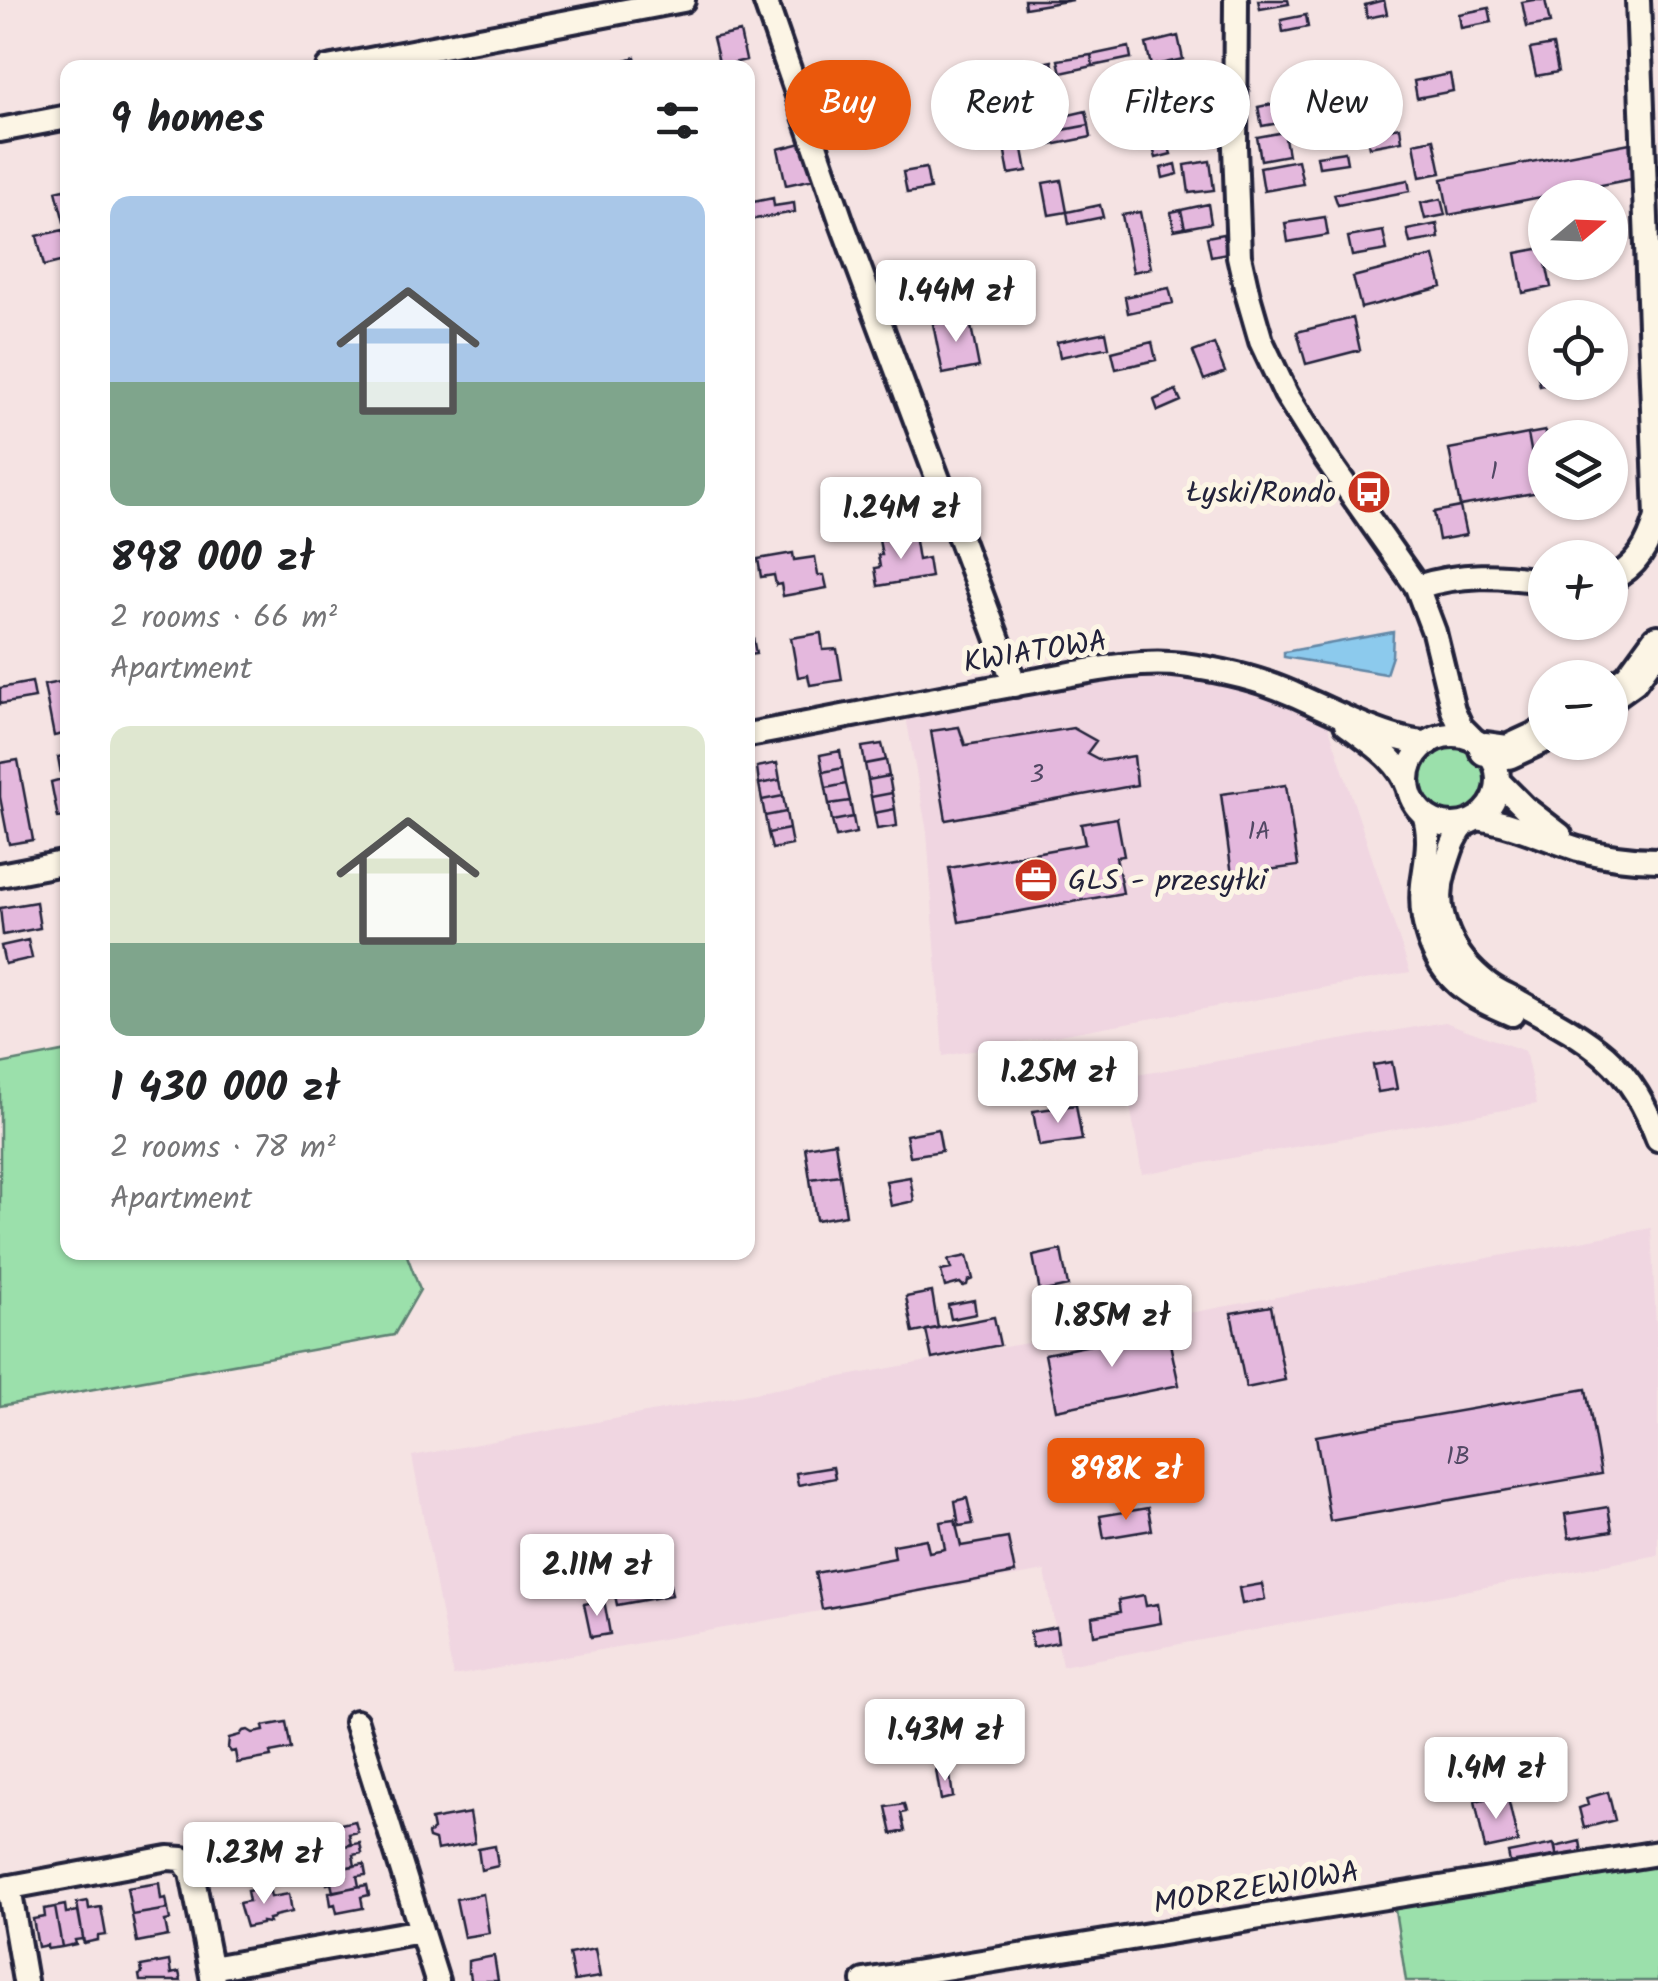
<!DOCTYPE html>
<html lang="en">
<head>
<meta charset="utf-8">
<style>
	body { margin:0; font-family:Kalam,sans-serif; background:#f2f2f2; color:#202124; height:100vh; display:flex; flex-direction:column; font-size:38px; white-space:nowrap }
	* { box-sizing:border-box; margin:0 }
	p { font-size:32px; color:#757577 }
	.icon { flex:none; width:55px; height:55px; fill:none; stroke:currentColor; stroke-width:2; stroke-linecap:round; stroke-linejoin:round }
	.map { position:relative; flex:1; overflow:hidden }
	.details { position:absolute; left:60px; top:60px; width:695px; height:1200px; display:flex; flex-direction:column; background:#fff; border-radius:20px; box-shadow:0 2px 8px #0004 }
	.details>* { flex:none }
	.guide { position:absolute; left:785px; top:60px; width:722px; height:90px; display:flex; gap:20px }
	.needle { width:65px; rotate:71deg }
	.buttons { position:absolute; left:1528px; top:180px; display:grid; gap:20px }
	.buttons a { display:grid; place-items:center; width:100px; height:100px; border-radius:50%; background:#fff; box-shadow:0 2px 8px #0004; font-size:50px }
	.price { position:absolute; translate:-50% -85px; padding:0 22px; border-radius:10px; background:#fff; color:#222; font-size:32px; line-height:65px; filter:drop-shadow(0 2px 5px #0008) }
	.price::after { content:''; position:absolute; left:50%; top:60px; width:30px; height:22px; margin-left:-15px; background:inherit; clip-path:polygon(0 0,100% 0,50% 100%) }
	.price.on { background:#ea580c; color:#fff }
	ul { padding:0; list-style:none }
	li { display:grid; align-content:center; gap:20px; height:530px; padding:0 50px }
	li span { display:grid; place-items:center; height:310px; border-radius:20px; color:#555 }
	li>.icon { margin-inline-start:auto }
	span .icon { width:180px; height:180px; fill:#fffc; stroke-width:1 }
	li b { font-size:42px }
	h2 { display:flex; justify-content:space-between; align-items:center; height:120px; padding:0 50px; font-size:42px }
	.pill { padding:0 35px; border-radius:45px; background:#fff; box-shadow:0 2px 8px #0004; font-size:35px; line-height:90px }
	.pill.on { background:#ea580c; color:#fff }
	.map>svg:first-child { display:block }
	.built { fill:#f0d6e1 }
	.green { fill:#9be0ab; stroke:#5e8173; stroke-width:2.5 }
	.water { fill:#8ccaed; stroke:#6287a6; stroke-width:2.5 }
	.building { fill:#e4b8dd; stroke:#22223b; stroke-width:2.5 }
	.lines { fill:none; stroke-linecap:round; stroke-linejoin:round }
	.minor-casing { stroke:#22223b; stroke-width:30 }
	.highway-casing { stroke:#22223b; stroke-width:40 }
	.minor { stroke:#fcf5e5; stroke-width:22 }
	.highway { stroke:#fcf5e5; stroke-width:32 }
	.labels { text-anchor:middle; stroke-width:10; stroke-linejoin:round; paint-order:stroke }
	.number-label { font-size:25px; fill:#524864 }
	.poi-label { font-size:30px; fill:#22223b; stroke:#fcf5e5; text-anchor:end }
	.street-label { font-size:30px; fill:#22223b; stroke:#fcf5e5 }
</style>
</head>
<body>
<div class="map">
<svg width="1658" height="1981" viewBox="0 0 1658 1981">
	<rect width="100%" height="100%" fill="#f5e3e3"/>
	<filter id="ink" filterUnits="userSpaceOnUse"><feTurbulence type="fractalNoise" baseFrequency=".01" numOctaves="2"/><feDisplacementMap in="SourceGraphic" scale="20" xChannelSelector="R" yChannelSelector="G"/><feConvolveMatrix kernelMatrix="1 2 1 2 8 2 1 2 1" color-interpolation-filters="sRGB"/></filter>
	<g filter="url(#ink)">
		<!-- built -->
		<path class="built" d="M1121,676l86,2 74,22 47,25 82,247 -467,84 -16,-224 -21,-115z
			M1445,1022l80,29 12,53 -395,70 -17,-97z
			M1651,1228l7,136v191l-596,111 -17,-95 -592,105 -41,-220z"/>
		<!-- green -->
		<path class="green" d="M1422 780a32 32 0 1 1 64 0a32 32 0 1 1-64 0Z
			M67,1051l1,201 338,1 14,37 -26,45 -394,71v-342z
			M1658,1861v120h-252l-13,-84z"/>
		<!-- water -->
		<path class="water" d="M1393,632l-1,24 -6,18 -102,-17v-5z"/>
		<!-- building -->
		<path class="building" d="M1024,0h49l-48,8z
			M1258,0h30l1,4 -29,5z
			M1384,0l3,14 -20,4 -2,-13z
			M1533,0h12l5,23 -23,4 -5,-25z
			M1489,8l3,14 -31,6 -2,-14z
			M1306,15l2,12 -25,5 -2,-12z
			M740,32l6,28 -26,6 -7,-28z
			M1178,36l5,23 -32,7 -5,-22z
			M1553,45l5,27 -22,4 -6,-27z
			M1129,47l2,11 -38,8 -2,-11z
			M1091,55l2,11 -32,7 -3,-13z
			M635,57l3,11h-25l-1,-4z
			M1052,61l6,30 -25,5 -6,-30z
			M1027,66l3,17 -17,4 -4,-17z
			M1213,67l3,19 -39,8 -3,-19z
			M1450,74l3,17 -36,7 -3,-17z
			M1144,81l3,13 -36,7 -3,-13z
			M1338,89l4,19 -31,6 -2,-10 -4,1 -1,-10z
			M1287,101l4,20 -29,5 -4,-19z
			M1015,105l6,33 -29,5 -8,-32z
			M1086,111l3,14 -27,5 -2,-13z
			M1214,123l3,21 -29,4 -2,-21z
			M1089,125l2,12 -40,8 -3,-12z
			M1323,125l2,15 -19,2 -1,-15z
			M1400,127l2,14 -33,6 -3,-14z
			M1284,132l4,23 -27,5 -4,-23z
			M1048,133l3,12 -28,5 -2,-12z
			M1021,138l6,33 -18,3 -6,-33z
			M1434,139l7,34 -21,4 -6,-34z
			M806,142l8,37 -28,6 -8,-36z
			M1630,143l7,35 -188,37 -7,-36z
			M1168,144l3,10 -15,4 -3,-10z
			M1345,152l2,11 -28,4 -2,-11z
			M1298,160l5,24 -39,7 -4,-24z
			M1210,161l4,29 -25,3 -4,-28z
			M1176,164l2,10 -15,4 -2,-10z
			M926,168l4,21 -23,4 -4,-21z
			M1061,180l6,32 -18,3 -6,-32z
			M1408,180l2,11 -72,14 -4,-11z
			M68,188v33l-4,1 -8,-31z
			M773,198l1,8 20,-3 1,9 -46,8 -1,-17z
			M1441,199l4,16 -20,4 -4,-16z
			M1208,204l3,19 -26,5 -4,-18z
			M1100,205l3,12 -34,7 -2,-12z
			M1181,210l4,18 -11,2 -3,-18z
			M1140,212l11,56 -18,4 -11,-57z
			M1325,217l3,18 -40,7 -3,-19z
			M1437,224l2,14 -29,5 -3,-13z
			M63,230l5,30 -24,6 -7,-30z
			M1383,231l4,19 -35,6 -4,-19z
			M1223,234l4,19 -16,3 -4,-19z
			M1543,248l8,39 -28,6 -7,-40z
			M1434,256l8,31 -81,21 -8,-31z
			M1169,288l4,15 -45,10 -3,-16z
			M969,316l10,51 -36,7 -10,-50z
			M1353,318l7,32 -54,14 -9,-32z
			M1106,332l3,15 -49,10 -3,-15z
			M1152,342l4,18 -40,9 -4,-17z
			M1214,344l11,28 -21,8 -11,-28z
			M1545,358v24h12l-17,4 -5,-26z
			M1176,390l5,11 -23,10 -4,-11z
			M1545,431v60l-6,1 -11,-58z
			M1528,434l11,58 -79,14 -11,-57z
			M1460,507l6,28 -27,5 -5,-28z
			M914,535l4,25 10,-2 3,19 -53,9 -3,-18 5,-1 -2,-12h4l-3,-15z
			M793,553l1,7 21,-3 3,18h6l3,13 -44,8 -2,-12 -5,1 -2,-10 -13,2 -3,-18z
			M748,611l8,43 -8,1z
			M821,633l2,17 14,-1 5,31 -32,5 -2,-10 -10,2 -7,-39z
			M65,681l3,15v37l-14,3 -10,-51z
			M32,682l3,16 -35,6v-16z
			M959,727l6,18 108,-17 23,13 -9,12 15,8 32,-5 3,29 -191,35 -15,-89z
			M882,744l4,16 -21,4 -3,-17z
			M840,751l3,17 -20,4 -3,-17z
			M68,755v62l-10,1 -7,-36 11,-3 -4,-22z
			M18,760l15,80 -24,4 -9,-47v-34z
			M886,760l3,16 -21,4 -3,-16z
			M777,763l3,17 -21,4 -2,-17z
			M843,768l3,16 -20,4 -3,-16z
			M889,776l3,17 -21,4 -3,-17z
			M780,780l3,16 -21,4 -3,-16z
			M846,784l4,17 -21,3 -3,-16z
			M1286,785l12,81 -66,9 -11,-81z
			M892,793l3,16 -21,4 -3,-16z
			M783,796l3,16 -21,4 -3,-16z
			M850,801l3,16 -21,4 -3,-17z
			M895,809l2,17 -20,3 -3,-16z
			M786,812l3,17 -21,4 -3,-17z
			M853,817l3,16 -20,4 -4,-16z
			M1117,818l7,38 -8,1 7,36 -164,29 -10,-54 136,-24 -4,-20z
			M789,829l3,16 -20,4 -4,-16z
			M36,902l4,26 -37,7 -3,-27z
			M28,940l4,18 -27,6 -4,-18z
			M1392,1062l5,27 -19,3 -5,-27z
			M1076,1105l6,35 -43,6 -6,-35z
			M938,1129l4,22 -32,5 -4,-21z
			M835,1142l5,33 -30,4 -5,-32z
			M840,1175l6,40 -30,5 -6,-41z
			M910,1177l4,24 -23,5 -5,-25z
			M1061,1250l7,36 -28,6 -7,-36z
			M967,1256l6,23 -5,2 -1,4 -4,1 -3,-3 -15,4 -4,-16 10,-2 -3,-9z
			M932,1292l6,36 -25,5 -7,-36z
			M974,1300l2,14 -25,5 -3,-14z
			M1271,1306l14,74 -39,8 -15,-75z
			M994,1317l6,28 -68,14 -6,-29z
			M1167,1330l12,55 -123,25 -11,-56z
			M1586,1389l15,85 -271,47 -14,-85z
			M833,1467l2,11 -37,7 -2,-12z
			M967,1498l6,26 -14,2 -4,-25z
			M1608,1507l4,24 -43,7 -4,-24z
			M1148,1508l4,22 -48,8 -4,-22z
			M955,1520l6,26 47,-8 7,35 -193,36 -7,-36 80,-15 -2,-13 33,-6 3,13 16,-3 -5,-27z
			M667,1570l5,25 -55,10 -5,-25z
			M1262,1584l3,15 -23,5 -3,-16z
			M1144,1595l2,11 12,-2 3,19 -67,12 -2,-18 28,-5 -2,-12z
			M604,1600l6,34 -19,3 -7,-33z
			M1056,1627l2,15 -25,5 -3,-15z
			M286,1722l5,27 -21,4 1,4 -34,6 -2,-12 -4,1 -3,-4 1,-10 11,-3 3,-4 5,-1 5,3 11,-2 -1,-5z
			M949,1768l4,29 -12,3 -5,-30z
			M1608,1792l7,28 -31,8 -5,-20 9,-3 -2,-7z
			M1507,1794l11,48 -33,7 -10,-48z
			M904,1804l2,8 -5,1 4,18 -13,3 -6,-27z
			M470,1813l5,30 -38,7 -2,-10 -6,-2 -1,-4 5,-4 -2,-10z
			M355,1821l3,11 -9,2 2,11 -26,4 -2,-8 -3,1 -3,-13z
			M1580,1841l3,17 -25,5 -3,-16z
			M360,1843l2,10 -9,2 2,11 -26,4 -2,-8 -4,1 -2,-13z
			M1554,1844l4,19 -46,9 -4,-19z
			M495,1846l3,20 -17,4 -3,-21z
			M364,1864l2,11 -9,1 2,10 -26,6 -2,-9 -4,1 -2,-13z
			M159,1883l2,16 5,-1 2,11 -36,6 -5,-27z
			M367,1885l2,10 -8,2 2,11 -26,5 -2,-9 -4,1 -2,-13z
			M269,1887l2,10 18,-3 3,18 -18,4v2l-6,1 1,4 -7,-1v2l-16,3 -7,-24 10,-2 -2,-10z
			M483,1894l6,39 -25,4 -8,-38z
			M88,1901l1,8 12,-2 5,28 -8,1v4l-14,3 -7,-40z
			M65,1905l1,8 12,-2 6,32 -2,-4 -7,1 1,4 -14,3 -7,-40z
			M55,1907l7,40 -15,2v-4l-9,2 -5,-28 12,-2 -1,-8z
			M168,1909l2,11 -5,1 3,15 -31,6 -5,-27z
			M595,1949l5,28 -26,4 -5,-27z
			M494,1956l4,25h-28l1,-2 -1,-6h-2v-12z
			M169,1961l2,13 8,-2 2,9h-41l-1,-6 3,-1 -1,-8z"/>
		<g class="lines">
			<defs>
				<path id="minor" d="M765,0l77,223 173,462
					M1236,0l-1,147 4,109 9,40 13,45 25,53 38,61 93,132 17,45 19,78 8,17 14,14
					M328,68l355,-68
					M0,130l68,-13
					M1610,580c27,-13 39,-35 47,-63l-19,-517
					M1417,587c44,-14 83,-13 128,-5
					M1346,724c25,19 53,35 63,65
					M748,735c97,-18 194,-38 291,-55 46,-8 97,-21 144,-15 37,5 75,13 110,29 35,15 99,49 135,49
					M1408 780a45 45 0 1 1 90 0a45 45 0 1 1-90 0Z
					M1498,781l27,27 35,27
					M1424,814c8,24 2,46 -1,70 -4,35 8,76 35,100 16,14 35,22 54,30
					M1477,818c36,5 66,20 101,31 25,7 53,11 80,11
					M1466,823c-13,14 -16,30 -22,48 -13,43 9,87 44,113 10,8 22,12 33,19 29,16 60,32 84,53 26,23 41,51 53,83
					M0,875l68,-13
					M356,1722l81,259
					M9,1887l16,94
					M0,1889l168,-31 15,1 9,14 21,108
					M211,1968l210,-37
					M864,1981l794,-128"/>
				<path id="highway" d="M1610,694l21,-15 27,-37
					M1486,749l22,3 37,-17"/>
			</defs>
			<!-- minor casing -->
			<use href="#minor" class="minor-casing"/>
			<!-- highway casing -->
			<use href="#highway" class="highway-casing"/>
			<!-- minor -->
			<use href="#minor" class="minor"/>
			<!-- highway -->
			<use href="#highway" class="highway"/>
		</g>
	</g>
	<!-- icons -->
	<defs>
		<symbol id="bus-disc" viewBox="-11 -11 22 22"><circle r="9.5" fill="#c8321e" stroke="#fcf5e5"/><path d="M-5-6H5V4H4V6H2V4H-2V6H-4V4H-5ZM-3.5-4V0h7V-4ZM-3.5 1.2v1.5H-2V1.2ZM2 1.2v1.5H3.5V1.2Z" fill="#fff"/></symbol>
		<symbol id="office-disc" viewBox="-11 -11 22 22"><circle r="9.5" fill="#c8321e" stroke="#fcf5e5"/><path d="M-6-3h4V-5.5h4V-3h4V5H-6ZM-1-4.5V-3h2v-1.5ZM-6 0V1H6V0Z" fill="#fff"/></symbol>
	</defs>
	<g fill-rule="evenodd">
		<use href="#bus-disc" x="1344" y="467" width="50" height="50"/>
		<use href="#office-disc" x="1011" y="855" width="50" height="50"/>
	</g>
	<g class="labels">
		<!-- number labels -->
		<g class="number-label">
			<text x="1494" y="479">1</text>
			<text x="1037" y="782">3</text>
			<text x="1259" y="839">1A</text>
			<text x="1458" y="1464">1B</text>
		</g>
		<!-- poi labels -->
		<g class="poi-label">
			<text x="1336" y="502">Łyski/Rondo</text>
			<text x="1068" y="890" text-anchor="start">GLS - przesyłki</text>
		</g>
		<!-- street labels -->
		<g class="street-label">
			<text transform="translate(1035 651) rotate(-9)" y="10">KWIATOWA</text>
			<text transform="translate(1256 1887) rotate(-9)" y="10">MODRZEWIOWA</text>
		</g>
	</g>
</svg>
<div class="buttons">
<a><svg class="needle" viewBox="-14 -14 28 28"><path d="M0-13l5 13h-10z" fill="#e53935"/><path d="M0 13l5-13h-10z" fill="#757577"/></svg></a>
<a><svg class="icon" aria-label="locate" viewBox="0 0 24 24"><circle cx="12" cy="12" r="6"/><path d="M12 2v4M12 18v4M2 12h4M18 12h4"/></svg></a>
<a><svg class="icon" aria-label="layers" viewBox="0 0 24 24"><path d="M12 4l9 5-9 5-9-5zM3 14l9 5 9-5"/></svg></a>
<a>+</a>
<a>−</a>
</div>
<b class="price" style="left:956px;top:345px">1.44M zł</b>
<b class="price" style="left:901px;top:562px">1.24M zł</b>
<b class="price" style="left:1058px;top:1126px">1.25M zł</b>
<b class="price" style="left:1112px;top:1370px">1.85M zł</b>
<b class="price on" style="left:1126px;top:1523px">898K zł</b>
<b class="price" style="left:597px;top:1619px">2.11M zł</b>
<b class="price" style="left:945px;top:1784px">1.43M zł</b>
<b class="price" style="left:1496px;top:1822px">1.4M zł</b>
<b class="price" style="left:264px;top:1907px">1.23M zł</b>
<div class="guide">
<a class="pill on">Buy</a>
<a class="pill">Rent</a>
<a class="pill">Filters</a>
<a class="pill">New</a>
</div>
<section class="details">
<h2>9 homes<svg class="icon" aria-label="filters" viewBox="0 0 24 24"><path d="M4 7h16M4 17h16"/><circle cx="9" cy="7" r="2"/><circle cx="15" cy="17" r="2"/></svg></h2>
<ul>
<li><span style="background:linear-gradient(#a9c7e8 60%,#7fa58c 0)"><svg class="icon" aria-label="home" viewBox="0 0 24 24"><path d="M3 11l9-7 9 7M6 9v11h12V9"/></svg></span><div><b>898 000 zł</b><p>2 rooms · 66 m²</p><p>Apartment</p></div></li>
<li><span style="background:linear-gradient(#dfe7d0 70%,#7fa58c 0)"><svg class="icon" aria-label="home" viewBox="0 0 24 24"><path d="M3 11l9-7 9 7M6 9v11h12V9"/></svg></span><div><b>1 430 000 zł</b><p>2 rooms · 78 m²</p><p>Apartment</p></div></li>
</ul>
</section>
</div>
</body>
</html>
